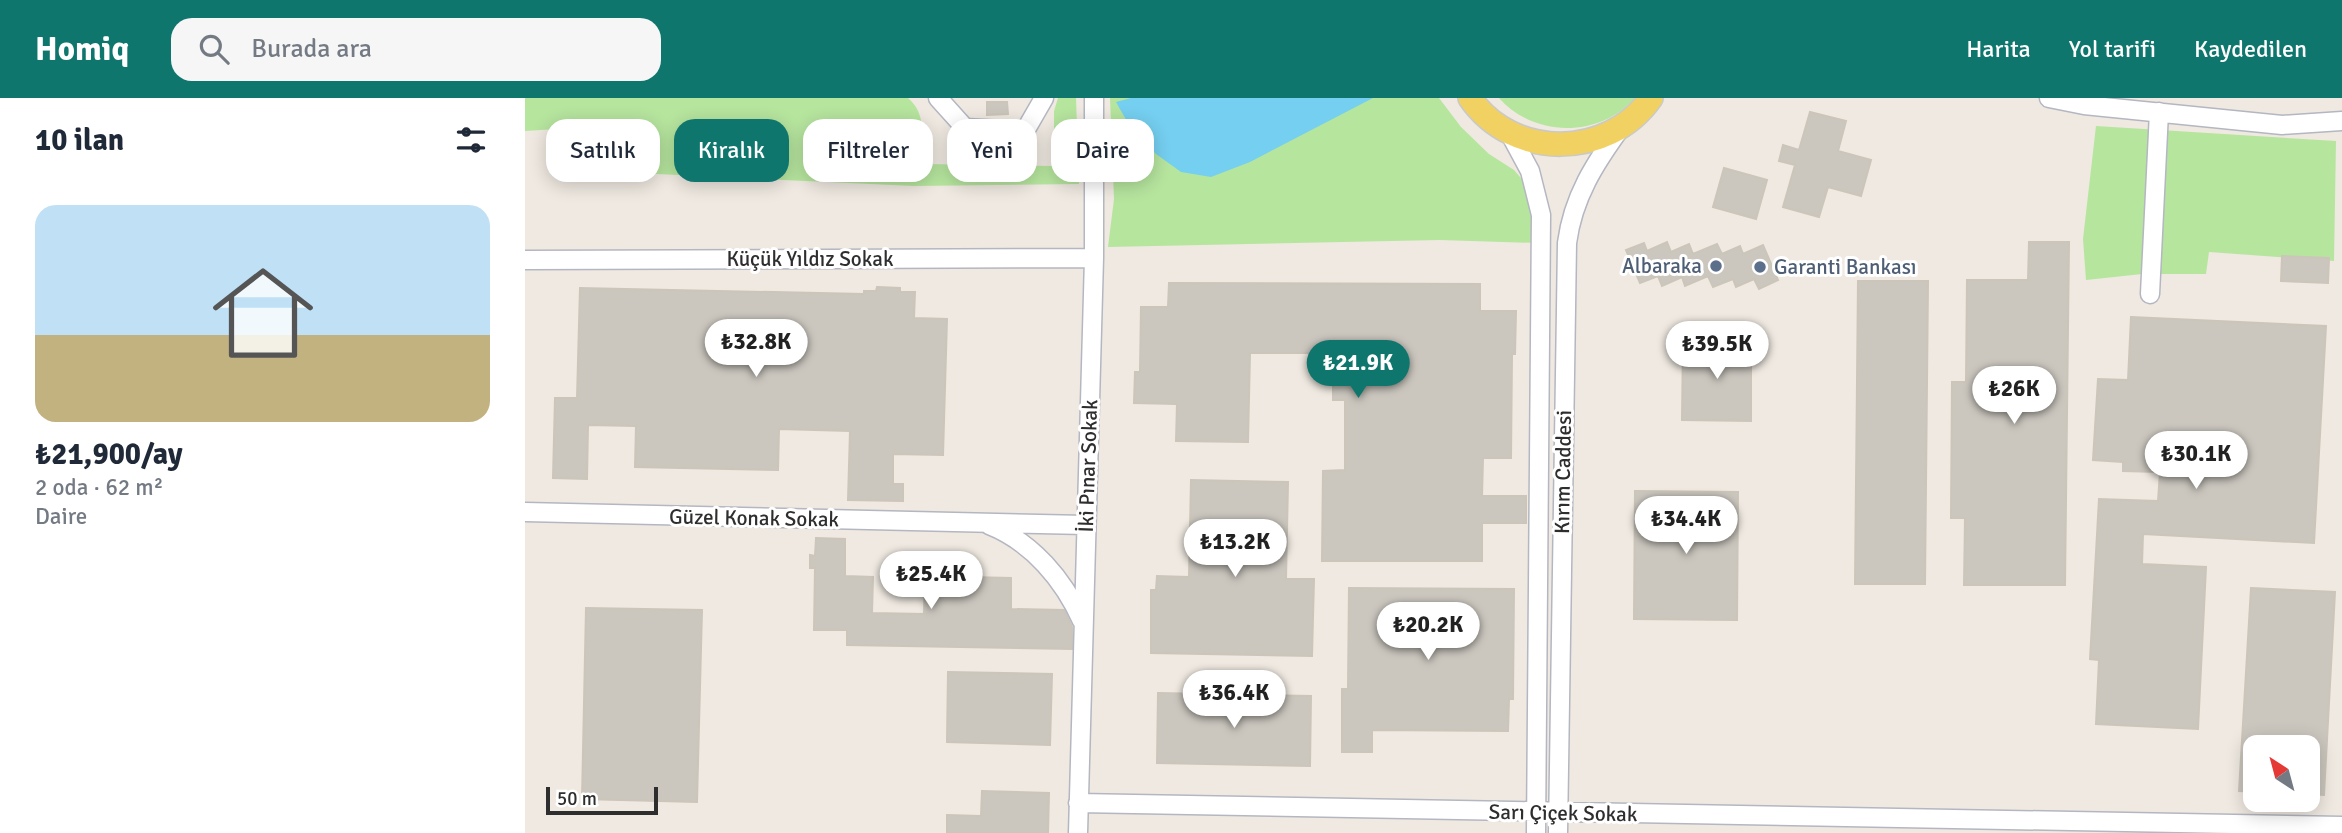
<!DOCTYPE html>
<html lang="tr">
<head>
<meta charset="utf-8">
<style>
	body { margin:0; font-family:Signika,sans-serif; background:#f6f6f7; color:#1f2937; height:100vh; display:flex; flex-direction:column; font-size:26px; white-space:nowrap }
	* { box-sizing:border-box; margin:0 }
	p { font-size:23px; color:#747a83 }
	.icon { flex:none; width:38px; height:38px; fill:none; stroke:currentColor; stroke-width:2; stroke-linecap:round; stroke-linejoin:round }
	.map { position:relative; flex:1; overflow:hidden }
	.drawer { display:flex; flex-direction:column; background:#fff; width:525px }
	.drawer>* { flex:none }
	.top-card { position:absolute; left:21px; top:21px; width:665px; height:63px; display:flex; gap:14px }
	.needle { width:46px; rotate:324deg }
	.buttons { position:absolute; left:1718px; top:637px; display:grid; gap:14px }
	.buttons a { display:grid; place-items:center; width:77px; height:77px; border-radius:14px; background:#fff; box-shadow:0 4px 18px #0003; font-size:35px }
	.scale { position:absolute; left:21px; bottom:18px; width:112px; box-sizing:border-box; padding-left:7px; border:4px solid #2e2e2e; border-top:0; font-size:19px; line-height:24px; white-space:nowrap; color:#2e2e2e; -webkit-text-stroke:5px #fff; paint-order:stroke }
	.price { position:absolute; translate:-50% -60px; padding:0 16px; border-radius:24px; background:#fff; color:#222; font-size:23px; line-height:46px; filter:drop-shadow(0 2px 4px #0008) }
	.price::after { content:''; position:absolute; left:50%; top:42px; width:21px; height:16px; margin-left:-10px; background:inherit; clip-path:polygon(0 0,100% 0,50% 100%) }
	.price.selected { background:#0f766e; color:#fff }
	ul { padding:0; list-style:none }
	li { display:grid; align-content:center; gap:14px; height:371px; padding:0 35px }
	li+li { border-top:2px solid #e0e1e3 }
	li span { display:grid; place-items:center; height:217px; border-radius:21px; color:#555 }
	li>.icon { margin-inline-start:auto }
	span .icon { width:126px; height:126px; fill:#fffc; stroke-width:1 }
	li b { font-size:30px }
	h2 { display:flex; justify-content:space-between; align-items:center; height:84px; padding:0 35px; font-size:30px }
	.pill { padding:0 24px; border-radius:21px; background:#fff; box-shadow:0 4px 18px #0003; font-size:24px; line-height:63px }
	.pill.selected { background:#0f766e; color:#fff }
	header { display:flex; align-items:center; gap:42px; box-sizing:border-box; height:98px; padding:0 35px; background:#0f766e; color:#fff }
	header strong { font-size:33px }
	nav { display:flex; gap:38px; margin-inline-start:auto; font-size:24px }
	.search { width:490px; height:63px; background:#f6f6f7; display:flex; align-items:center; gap:18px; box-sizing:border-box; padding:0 24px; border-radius:21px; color:#747a83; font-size:26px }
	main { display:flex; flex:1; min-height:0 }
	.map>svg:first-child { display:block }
	.green { fill:#b6e59e }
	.water { fill:#75cff0 }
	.building { fill:#cbc7bf; stroke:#cbc5ba; stroke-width:2 }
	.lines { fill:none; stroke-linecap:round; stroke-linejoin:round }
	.minor-casing { stroke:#b4b7c1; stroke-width:21 }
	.major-casing { stroke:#c9c9c9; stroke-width:26 }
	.minor { stroke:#fff; stroke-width:18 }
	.major { stroke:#f2d163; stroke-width:23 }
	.service-dot { fill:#5c6f8a; stroke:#fff; stroke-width:2.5 }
	.labels { text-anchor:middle; stroke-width:6; stroke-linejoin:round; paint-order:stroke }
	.street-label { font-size:21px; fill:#2e2e2e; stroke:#fff }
	.service-label { font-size:21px; fill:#4e5e75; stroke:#fff; text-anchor:end }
</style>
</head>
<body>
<header>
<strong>Homiq</strong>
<div class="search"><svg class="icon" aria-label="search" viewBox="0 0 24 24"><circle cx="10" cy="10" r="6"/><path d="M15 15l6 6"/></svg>Burada ara</div>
<nav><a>Harita</a><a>Yol tarifi</a><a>Kaydedilen</a></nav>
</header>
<main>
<section class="drawer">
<h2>10 ilan<svg class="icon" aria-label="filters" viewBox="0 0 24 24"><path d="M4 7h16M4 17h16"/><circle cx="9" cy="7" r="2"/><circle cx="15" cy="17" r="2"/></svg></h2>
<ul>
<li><span style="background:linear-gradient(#bfe0f5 60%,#c2b280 0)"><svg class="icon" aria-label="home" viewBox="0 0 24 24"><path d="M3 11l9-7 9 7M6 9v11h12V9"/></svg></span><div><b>₺21,900/ay</b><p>2 oda · 62 m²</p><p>Daire</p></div></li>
</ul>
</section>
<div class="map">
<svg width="1817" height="735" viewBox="0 0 1817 735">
	<rect width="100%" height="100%" fill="#efe9e1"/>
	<!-- green -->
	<path class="green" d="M0,0h383c20,17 13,42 15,66l131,2v-55l4,-13h18l3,86 -165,2 -300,-14 -41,-44 -48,3z
		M585,0h329l22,29 28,27 25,16 12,14 12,59 -98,-3 -332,7 6,-48z
		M974,0h136c-35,40 -101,40 -136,0z
		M1571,28l240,15 -2,120 -125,-9 -3,22h-64l-56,6 -3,-41z"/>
	<!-- water -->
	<path class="water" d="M606,0h242l-123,64 -39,15 -30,-5 -25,-18 -27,-29 -13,-23z"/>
	<!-- building -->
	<path class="building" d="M462,4h20l1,12 -21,1z
		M1285,14l36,9 -8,30 33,9 -10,36 -33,-9 -9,30 -36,-10 12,-42 -16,-4 4,-16 16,5z
		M1199,70l43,12 -11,39 -43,-12z
		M1142,144l4,10 18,-8 4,10 24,-10 5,10 18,-8 3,8 20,-9 15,35 -19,9 -5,-10 -18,8 -3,-8 -20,8 -5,-11 -23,10 -3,-9 -20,9 -4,-10 -18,7 -14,-33 18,-7 3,8z
		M1504,144h40l-4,343h-101l1,-67h-14l1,-136h14l1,-102h61z
		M1757,158l47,2 -1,25 -47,-2z
		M1333,183h70l-3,303h-70z
		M644,185l311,1v27h36l-1,43h-3l-1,104h-28l-1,38h44v27h-44v38h-160l1,-90 22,-1v-70h-12v-47h-83l-2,89 -72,-1 1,-37 -43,-1 1,-31h5l1,-65h27z
		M352,189l23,1v4h15l-1,26 33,1 -4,136 -50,-1v30h10v17l-55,-1 2,-69 -71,-2 -1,41 -143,-3 1,-41 -48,-1 -1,54 -34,-1 2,-80h22l3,-110 284,6v-3h12z
		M1606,219l195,9 -12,217 -171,-9 -1,30 64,3 -8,162 -102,-5 3,-64 -9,-1 9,-160 59,2 2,-29 -37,-1v-9l-30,-2 5,-81 30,1z
		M1158,244h68v79l-69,-1z
		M666,382l97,2 -2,97h28l-2,77 -161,-3v-63h5l1,-14 32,1z
		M1110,393l103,1 -1,128 -103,-1z
		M291,440l29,1v37l28,1 -1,36 52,1 1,-38 86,2v31l53,1 8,17v22l-225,-4v-15h-33l1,-62h-5v-13l5,1z
		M824,490l165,1 -1,110h-4l-1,32 -136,-1v22h-30v-63h6z
		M1726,490l84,4 -11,203 -16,-1v-47h-52v45l-17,-1z
		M61,510l116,2 -5,192 -115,-3z
		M423,574l104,2 -2,71 -103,-3z
		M633,595l153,3 -1,70 -153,-3z
		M457,693l67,2 -1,40h-101v-18l34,1z"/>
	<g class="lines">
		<defs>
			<path id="minor" d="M413,0l27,30 60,3 19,-33
				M1524,0l35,7 198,20 60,-4
				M984,34l21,39 11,44 -5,618
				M0,162l569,-2
				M1625,196l9,-182
				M0,414l561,13
				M464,427c43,17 75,55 93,96
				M553,705l1264,23
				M553,735l16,-575v-160
				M1033,735l9,-590c6,-46 28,-80 55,-117"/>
			<path id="major" d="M945,0c43,62 138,61 181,0"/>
		</defs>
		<!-- minor casing -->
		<use href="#minor" class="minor-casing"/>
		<!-- major casing -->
		<use href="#major" class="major-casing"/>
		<!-- minor -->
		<use href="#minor" class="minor"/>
		<!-- major -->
		<use href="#major" class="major"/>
	</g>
	<!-- markers -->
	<g class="service-dot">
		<circle cx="1191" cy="168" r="7"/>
		<circle cx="1235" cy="169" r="7"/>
	</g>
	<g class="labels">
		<!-- street labels -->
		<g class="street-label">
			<text x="285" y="168">Küçük Yıldız Sokak</text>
			<text transform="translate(563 368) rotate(-88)" y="7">İki Pınar Sokak</text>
			<text transform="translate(1038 374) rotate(-89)" y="7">Kırım Caddesi</text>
			<text transform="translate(229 420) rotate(1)" y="7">Güzel Konak Sokak</text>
			<text transform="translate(1038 715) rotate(1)" y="7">Sarı Çiçek Sokak</text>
		</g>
		<!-- service labels -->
		<g class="service-label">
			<text x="1177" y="175">Albaraka</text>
			<text x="1249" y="176" text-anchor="start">Garanti Bankası</text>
		</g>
	</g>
</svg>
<div class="buttons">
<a><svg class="needle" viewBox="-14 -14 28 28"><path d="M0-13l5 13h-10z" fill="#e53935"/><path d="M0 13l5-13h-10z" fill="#747a83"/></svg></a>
</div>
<div class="scale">50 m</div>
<b class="price" style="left:231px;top:281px">₺32.8K</b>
<b class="price" style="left:1192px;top:283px">₺39.5K</b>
<b class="price selected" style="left:833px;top:302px">₺21.9K</b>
<b class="price" style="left:1489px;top:328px">₺26K</b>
<b class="price" style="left:1671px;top:393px">₺30.1K</b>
<b class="price" style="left:1161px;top:458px">₺34.4K</b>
<b class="price" style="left:710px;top:481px">₺13.2K</b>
<b class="price" style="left:406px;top:513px">₺25.4K</b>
<b class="price" style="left:903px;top:564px">₺20.2K</b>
<b class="price" style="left:709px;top:632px">₺36.4K</b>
<div class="top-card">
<a class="pill">Satılık</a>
<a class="pill selected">Kiralık</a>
<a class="pill">Filtreler</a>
<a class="pill">Yeni</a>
<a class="pill">Daire</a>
</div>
</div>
</main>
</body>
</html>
